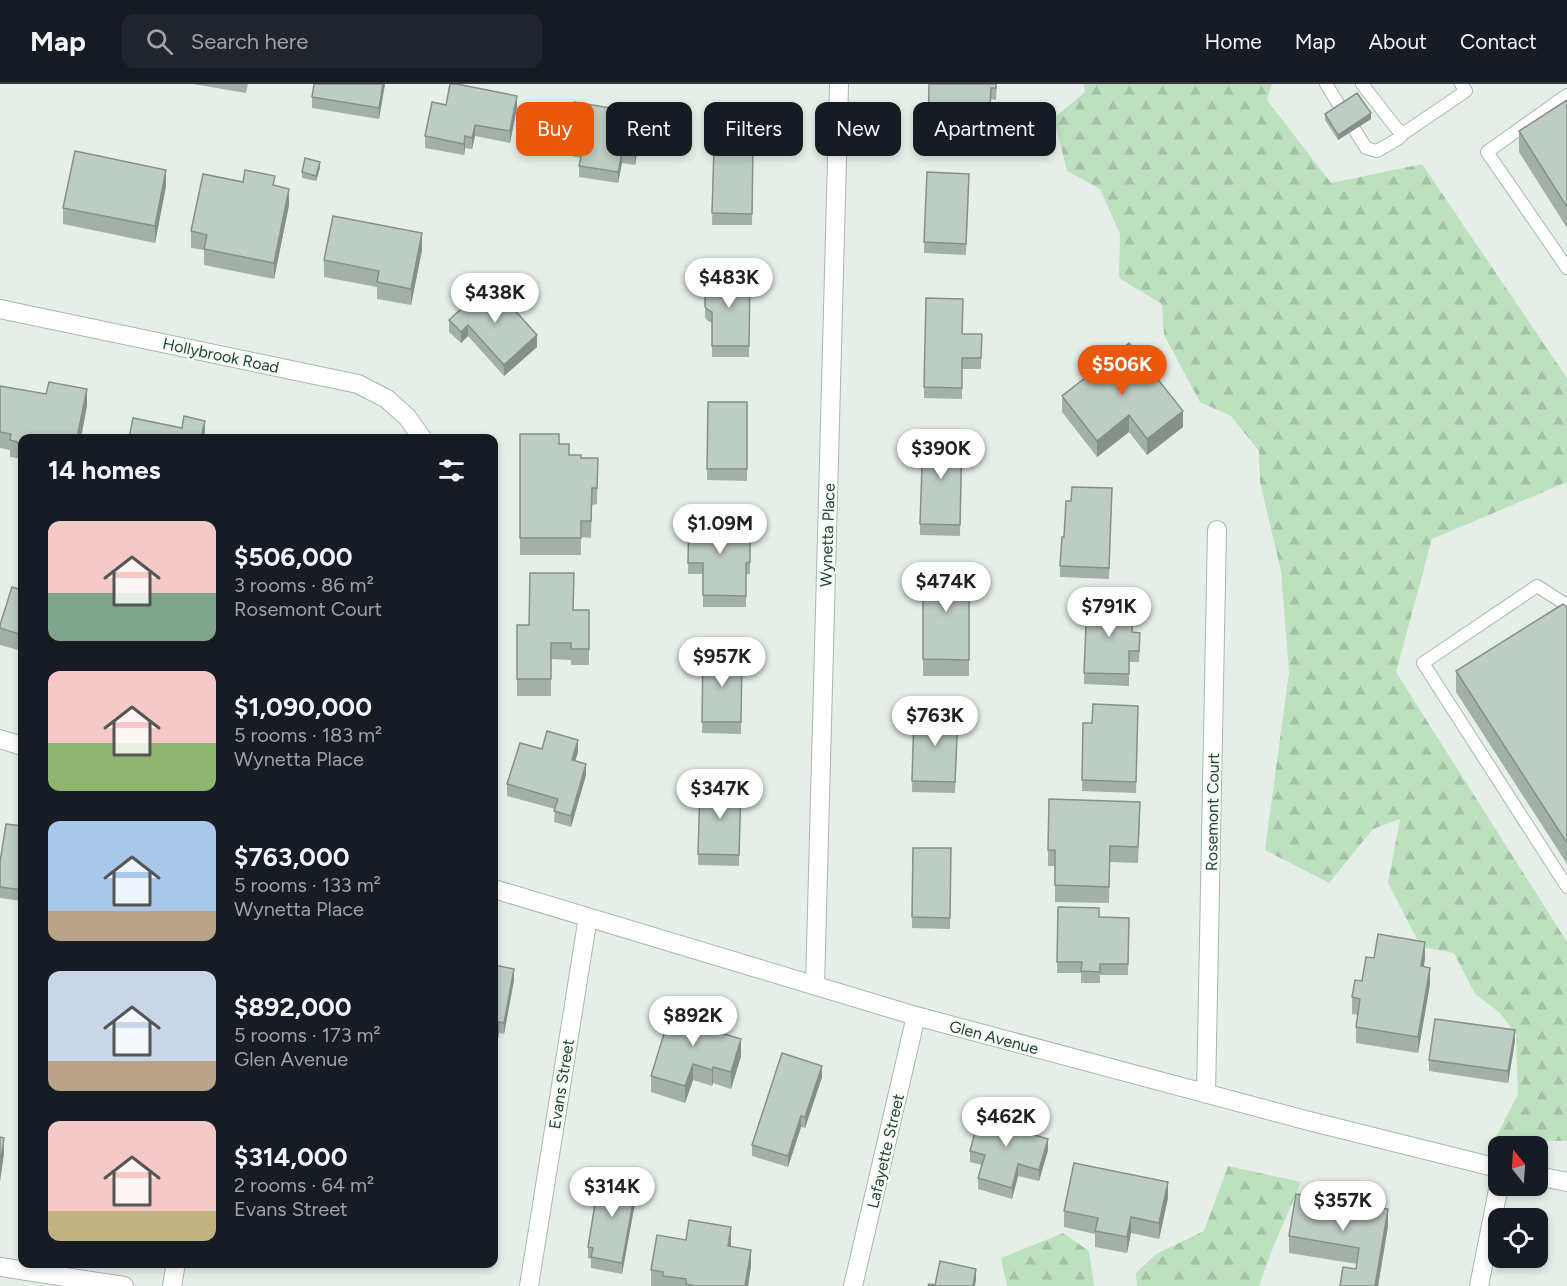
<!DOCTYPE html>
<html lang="en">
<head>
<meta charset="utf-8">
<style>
	body { margin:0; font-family:Figtree,sans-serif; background:#20242c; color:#f1f3f6; height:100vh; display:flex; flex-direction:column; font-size:22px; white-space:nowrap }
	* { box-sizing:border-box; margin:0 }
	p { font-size:20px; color:#9ea1a6 }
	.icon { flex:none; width:33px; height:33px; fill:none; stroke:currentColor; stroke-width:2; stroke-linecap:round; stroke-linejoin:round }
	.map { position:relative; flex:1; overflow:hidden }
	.drawer { position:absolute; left:18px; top:350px; width:480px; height:834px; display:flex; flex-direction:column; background:#171b24; border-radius:12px; box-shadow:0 3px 9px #0003 }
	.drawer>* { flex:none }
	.top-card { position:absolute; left:516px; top:18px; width:570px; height:54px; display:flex; gap:12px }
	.needle { width:39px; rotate:343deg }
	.tools { position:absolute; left:1488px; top:1052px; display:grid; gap:12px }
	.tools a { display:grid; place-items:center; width:60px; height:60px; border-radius:12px; background:#171b24; box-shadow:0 3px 9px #0003; font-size:30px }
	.price { position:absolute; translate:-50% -51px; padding:0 14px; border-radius:21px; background:#fff; color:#222; font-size:20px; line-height:39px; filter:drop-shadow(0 2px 3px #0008) }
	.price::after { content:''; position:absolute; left:50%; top:36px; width:18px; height:14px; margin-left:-9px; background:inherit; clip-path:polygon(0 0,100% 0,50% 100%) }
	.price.current { background:#ea580c; color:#fff }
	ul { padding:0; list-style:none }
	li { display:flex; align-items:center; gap:18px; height:150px; padding:0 30px }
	li span { display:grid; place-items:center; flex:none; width:168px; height:120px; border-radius:12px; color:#555 }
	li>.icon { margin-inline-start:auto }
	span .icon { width:72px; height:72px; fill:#fffc; stroke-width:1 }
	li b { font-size:26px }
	h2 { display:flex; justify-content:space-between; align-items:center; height:72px; padding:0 30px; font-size:26px }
	.tag { padding:0 21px; border-radius:12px; background:#171b24; box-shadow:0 3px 9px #0003; font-size:21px; line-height:54px }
	.tag.current { background:#ea580c; color:#fff }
	header { display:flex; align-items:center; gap:36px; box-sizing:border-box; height:84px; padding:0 30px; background:#171b24; border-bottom:2px solid #363941 }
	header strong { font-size:28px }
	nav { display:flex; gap:33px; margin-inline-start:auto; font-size:21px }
	.search { width:420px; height:54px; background:#20242c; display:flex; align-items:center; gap:15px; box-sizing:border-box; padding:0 21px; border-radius:12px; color:#9ea1a6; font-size:22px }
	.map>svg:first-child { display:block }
	.forest { fill:url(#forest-firs) }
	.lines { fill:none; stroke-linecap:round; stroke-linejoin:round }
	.lane-casing { stroke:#a7b8ae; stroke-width:14 }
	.street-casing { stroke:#a7b8ae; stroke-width:20 }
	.lane { stroke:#fff; stroke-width:12 }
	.street { stroke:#fff; stroke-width:18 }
	.wall { fill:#a3b0a8 }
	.shaded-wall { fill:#849088 }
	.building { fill:#bdcdc3; stroke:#849088; stroke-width:1.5 }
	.labels { text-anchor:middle; stroke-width:5; stroke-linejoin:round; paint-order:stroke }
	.street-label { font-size:16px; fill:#234333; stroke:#f6fbf8 }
</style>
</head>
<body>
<header>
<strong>Map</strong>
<div class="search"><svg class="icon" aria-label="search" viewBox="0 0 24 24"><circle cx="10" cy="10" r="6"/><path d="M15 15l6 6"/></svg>Search here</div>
<nav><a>Home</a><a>Map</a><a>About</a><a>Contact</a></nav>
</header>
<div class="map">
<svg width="1567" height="1202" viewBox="0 0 1567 1202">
	<defs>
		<pattern id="forest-firs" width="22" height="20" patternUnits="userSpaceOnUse" patternTransform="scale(1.5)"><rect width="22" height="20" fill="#bde1bf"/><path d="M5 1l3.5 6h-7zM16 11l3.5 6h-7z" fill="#a2c2a5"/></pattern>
	</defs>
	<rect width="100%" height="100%" fill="#e5efe8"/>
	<!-- forest -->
	<path class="forest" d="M1084,0h188l-5,16 64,83 91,-19 145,214v104l-135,57 -36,133 171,270v199h-73l24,-47 -2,-60 -17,-22 -24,-18 -21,-41 -33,-6 -33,-64 12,-64 -27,10 -44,54 -64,-33 24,-178 -8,-101 -21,-89 -1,-31 -28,-35 -31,-14 -36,-67 -2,-31 -43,-26 1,-44 -20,-45 -33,-18 -13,-53 31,-26z
		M1228,1082l73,16 -31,73 -11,31h-122l-1,-13 20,-19 48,-23z
		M1063,1149l26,18 5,35h-87l-6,-28z"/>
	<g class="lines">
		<defs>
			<path id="lane" d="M1326,0l40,64 11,3 21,-12 6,-6
				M1362,0l35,45 7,4 62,-42 -5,-7
				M1567,11l-80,57 80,116
				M1567,521l-30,-19 -114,77 144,224"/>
			<path id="street" d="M0,225l358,75 29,15 20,18 15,21
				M0,655l22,7
				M494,805l422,127 393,105 189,47
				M815,902l24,-902
				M1206,1010l11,-564
				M1538,1092l29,6
				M0,1183l124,19
				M172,1202l4,-23
				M529,1202l59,-369
				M853,1202l63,-270
				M1479,1202l20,-101"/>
		</defs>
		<!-- lane casing -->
		<use href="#lane" class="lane-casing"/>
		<!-- street casing -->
		<use href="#street" class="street-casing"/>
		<!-- lane -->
		<use href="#lane" class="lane"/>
		<!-- street -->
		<use href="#street" class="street"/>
	</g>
	<!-- wall -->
	<path class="wall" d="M193,0h55l-2,9z
		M385,0l-6,35 -67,-11v-11z
		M929,0h68l-1,16 -5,-1 -1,19h-23l-1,34h-38z
		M1567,16v128l-48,-76v-21z
		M446,21l71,2 -7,36 -35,-7 -3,13 -7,-1 -1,7 -39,-7v-12z
		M1325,30l46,5 -33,21 -13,-20z
		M642,40l-7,41 -13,-2 -4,20 -39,-6v-11l2,-8 -14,-3v-11z
		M714,63h39l-1,78h-40z
		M320,84l-4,13 -14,-3v-6z
		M243,98l32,4 14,19 -15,74 -70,-14v-15l-13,-2v-17z
		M969,101l-3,70 -42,-2v-11z
		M166,102l-11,57 -92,-19v-16z
		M422,166l-11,55 -34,-6v-12l-53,-10v-17z
		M705,192h45l-1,81h-37v-34l-4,-2 -3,-3z
		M490,199l47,64 -33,29 -36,-40 -7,7 -12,-11v-12z
		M962,250h20l-1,35h-19v30l-38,-1v-11z
		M1111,274l72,69 -36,28 -18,-23 -32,25 -35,-45v-16l23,-18v-10z
		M0,302l87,20 -65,32v26l-5,-6 -7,-1v-7l-10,-2z
		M708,318h39v79l-40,-1z
		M520,350l39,10 10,11 12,3h17l-1,46 -5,1 -1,33 -10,-1v18h-61z
		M962,352l-2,100 -40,-1v-11z
		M1112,404l-3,91 -49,-2v-11l11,-65z
		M689,431l35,12 26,1v46h-4v33h-43v-33h-15z
		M923,482h46v110h-46z
		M22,506v61l-22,-6v-20z
		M1567,523v257l-111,-172v-21z
		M574,526h15v55h-18v-5l-20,-1v37h-34v-71h12z
		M1133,548l7,12 -1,18h-10v24l-45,-2v-11z
		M703,570h39l-1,80 -39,-1z
		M1138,622l-2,87 -54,-2 1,-68h9z
		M914,629l44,1 -3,79 -43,-1z
		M542,665l36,3 -3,9 11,14 -15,52 -17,-5 1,-13 -48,-13v-12z
		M700,701l41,1 -2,80 -41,-1z
		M1140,734l-2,45 -28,-1 -1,41 -54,-1v-36h-7v-16z
		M22,742v75l-22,-3v-36z
		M913,764h38l-1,81 -38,-1z
		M1058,823l41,10 30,1 -1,57h-28v8h-19v-10h-24z
		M1374,874h51l-1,9 6,17 -12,69 -62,-10v-16l2,-12 -6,-1v-17l10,-16z
		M494,881l20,15 -10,54 -5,-1 -4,23h-1z
		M727,951l14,21 -10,33 -18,-6 -1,3 -19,-6 -8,23 -34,-11v-16z
		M1515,957l-7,42 -79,-12v-11z
		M822,993l-17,51 -4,-1 -13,40 -36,-11v-11z
		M1033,1051l15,15 -9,31 -21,-5 -6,23 -34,-10v-11l4,-13 -12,-3v-11z
		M637,1108l-15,82 -31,-6v-9l-3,-1v-11z
		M1168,1114l-9,41 -28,-6 -4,20 -32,-6v-13l-31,-7v-16z
		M1388,1142l-10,60 -22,-17 1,-5 -68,-11v-17z
		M686,1156l45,3v4l20,19 -3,20h-97v-16z"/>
	<!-- shaded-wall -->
	<path class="shaded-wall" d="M383,0h2l-6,35v-11z
		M517,12v11l-7,36v-12z
		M642,29v11l-7,41v-11z
		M1371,29v6l-33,21v-5z
		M475,41v11l-3,13v-11z
		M465,52v12l-1,7v-11z
		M622,68v11l-4,20v-11z
		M320,78v6l-4,13v-5z
		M166,86v16l-11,57v-17z
		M289,105v16l-15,74v-16z
		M422,149v17l-11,55v-16z
		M468,241v11l-7,7v-11z
		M537,251v12l-33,29v-11z
		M87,305v17l-6,32h-4z
		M1183,327v16l-36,28v-16z
		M1129,331v17l-32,25v-16z
		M205,337v11l-1,6h-3z
		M578,656v12l-6,19v-11z
		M586,680v11l-15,52v-11z
		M1425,858v16l-4,25v-17z
		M1430,884v16l-12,69v-16z
		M514,885v11l-10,54v-11z
		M499,938v11l-4,23v-11z
		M1515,946v11l-7,42v-12z
		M741,955v17l-10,33v-17z
		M693,980v16l-8,23v-17z
		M822,982v11l-17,51v-11z
		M713,983v16l-1,3v-16z
		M801,1032v11l-13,40v-11z
		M4,1054v16l-4,28v-17z
		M1048,1055v11l-9,31v-11z
		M1018,1080v12l-6,23v-11z
		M637,1097v11l-15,82v-11z
		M1168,1098v16l-9,41v-16z
		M1388,1125v17l-10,60h-3z
		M1131,1133v16l-4,20v-16z
		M731,1143v16l-3,20v-17z
		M751,1166v16l-3,20h-3z
		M976,1185v11l-1,6h-2z"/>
	<!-- building -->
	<path class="building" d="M314,0h69l-4,24 -67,-11z
		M450,0h7l60,12 -7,35 -35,-6 -3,13 -7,-2 -1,8 -39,-8 7,-34 14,3z
		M929,0h67v4h-5l-1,19 -23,-1 -1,35h-38z
		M1357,9l14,20 -33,22 -13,-21z
		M1567,16v107l-48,-76z
		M574,18l68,11 -7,41 -13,-2 -4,20 -39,-6 4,-19 -16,-3z
		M714,63h39l-1,67 -40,-1z
		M75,67l91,19 -11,56 -92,-18z
		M305,74l15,4 -4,14 -14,-4z
		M245,86l30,6 -2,9 16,4 -15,74 -70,-14 3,-14 -16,-4 12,-57 40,8z
		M927,88l42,2 -3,70 -42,-2z
		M333,132l89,17 -11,56 -34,-7 2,-11 -55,-11z
		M705,192h45l-1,70h-37v-34l-4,-2 -3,-3z
		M490,199l47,52 -33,30 -36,-40 -7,7 -12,-12z
		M926,214l37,1 -1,35h20l-1,24h-19v30l-38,-1z
		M1129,259l54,68 -36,28 -18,-24 -32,26 -35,-45 28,-22 -5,-6 21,-16 5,6z
		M49,298l38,7 -10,49h-55v10l-5,-6 -7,-2 1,-6 -11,-2v-46l46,8z
		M708,318h39v67h-40z
		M184,332l21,5 -4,17h-72l4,-20 49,10z
		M520,350h39v10h10v11h12v3h17l-1,30h-5l-1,33h-10v17h-61z
		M923,352h39l-2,89 -40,-1z
		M1072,403l40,1 -3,80 -49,-2 2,-29h2l2,-36h5z
		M689,431l35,1v11l26,1v34l-4,1v33l-43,-1v-32h-15z
		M923,482h46v94l-46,-1z
		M530,489h44l-1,37h16v39h-18v-6h-20v36h-34v-54h12z
		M12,503l10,3v45l-22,-7v-3z
		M1087,518l46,2 -1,28 8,1 -1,18h-10v23l-45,-1z
		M1563,520l4,3v236l-111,-172z
		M703,570h39l-1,68h-39z
		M1093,620l45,2 -2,76 -54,-2 1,-57h9z
		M914,629l44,1 -3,68 -43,-1z
		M547,647l31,9 -6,20 14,4 -15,52 -17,-5 4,-12 -51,-15 13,-41 22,6z
		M700,701l41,1 -2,69 -41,-1z
		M1049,715l91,3 -2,45 -28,-1 -1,41 -54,-2v-35h-7z
		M6,740l16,2v64l-22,-3v-25z
		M913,764h38l-1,70 -38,-1z
		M1058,823l41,1v9l30,1 -1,46h-28v8l-19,-1 1,-9h-25z
		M1378,850l47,8 -4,24 9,2 -12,69 -62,-10 4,-28 -8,-2 3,-17 7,1 4,-24 8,1z
		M494,881l20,4 -10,54 -5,-1 -4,23h-1z
		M672,924l55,17 -3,9 17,5 -10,33 -18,-5 -1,3 -19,-6 -8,22 -34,-10z
		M1435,935l80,11 -7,41 -79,-11z
		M782,969l40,13 -17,51 -4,-1 -13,40 -36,-11z
		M981,1026l52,15 -2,9 17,5 -9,31 -21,-6 -6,24 -34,-10 7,-23 -15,-4z
		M0,1053l4,1 -4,27z
		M1074,1079l94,19 -9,41 -28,-6 -4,20 -32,-6 3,-13 -34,-7z
		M600,1090l37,7 -15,82 -31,-6 2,-9 -5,-1z
		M1296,1110l92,15 -13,77h-35l3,-19 13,2 3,-21 -70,-12z
		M689,1136l42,7 -3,19 23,4 -6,36h-49l-10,-2v-5l-23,-3v-4l-12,-2 6,-35 29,5z
		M940,1177l36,8 -3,17h-45l1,-2 6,1z"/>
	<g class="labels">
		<!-- street labels -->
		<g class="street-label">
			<text transform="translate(221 271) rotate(12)" y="6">Hollybrook Road</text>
			<text transform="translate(827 451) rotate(-88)" y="6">Wynetta Place</text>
			<text transform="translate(1212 728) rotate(-89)" y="6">Rosemont Court</text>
			<text transform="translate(994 953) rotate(15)" y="6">Glen Avenue</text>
			<text transform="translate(561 1000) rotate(-81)" y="6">Evans Street</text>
			<text transform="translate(885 1067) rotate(-77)" y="6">Lafayette Street</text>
		</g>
	</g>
</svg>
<div class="tools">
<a><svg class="needle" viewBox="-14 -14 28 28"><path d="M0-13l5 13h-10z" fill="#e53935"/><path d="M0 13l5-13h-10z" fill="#9ea1a6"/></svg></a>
<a><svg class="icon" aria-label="locate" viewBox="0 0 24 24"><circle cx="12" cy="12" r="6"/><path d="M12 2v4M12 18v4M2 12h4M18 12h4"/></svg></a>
</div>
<b class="price" style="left:729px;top:225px">$483K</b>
<b class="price" style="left:495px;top:240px">$438K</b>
<b class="price current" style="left:1122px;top:312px">$506K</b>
<b class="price" style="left:941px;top:396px">$390K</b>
<b class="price" style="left:720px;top:471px">$1.09M</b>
<b class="price" style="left:946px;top:529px">$474K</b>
<b class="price" style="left:1109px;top:554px">$791K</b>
<b class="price" style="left:722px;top:604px">$957K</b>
<b class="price" style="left:935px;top:663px">$763K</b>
<b class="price" style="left:720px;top:736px">$347K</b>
<b class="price" style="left:693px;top:963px">$892K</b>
<b class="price" style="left:1006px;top:1064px">$462K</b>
<b class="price" style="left:612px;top:1134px">$314K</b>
<b class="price" style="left:1343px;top:1148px">$357K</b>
<div class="top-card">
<a class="tag current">Buy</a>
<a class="tag">Rent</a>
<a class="tag">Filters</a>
<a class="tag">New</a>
<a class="tag">Apartment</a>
</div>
<section class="drawer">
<h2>14 homes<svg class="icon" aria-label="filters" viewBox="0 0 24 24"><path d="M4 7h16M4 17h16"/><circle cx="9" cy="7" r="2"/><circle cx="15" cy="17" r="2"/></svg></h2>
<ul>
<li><span style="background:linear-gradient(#f6c9c9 60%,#7fa58c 0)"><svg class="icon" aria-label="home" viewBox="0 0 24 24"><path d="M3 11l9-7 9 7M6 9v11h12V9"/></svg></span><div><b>$506,000</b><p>3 rooms · 86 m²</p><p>Rosemont Court</p></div></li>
<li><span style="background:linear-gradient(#f6c9c9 60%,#8fb573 0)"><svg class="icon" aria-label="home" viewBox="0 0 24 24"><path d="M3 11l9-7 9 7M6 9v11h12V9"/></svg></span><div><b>$1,090,000</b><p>5 rooms · 183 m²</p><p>Wynetta Place</p></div></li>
<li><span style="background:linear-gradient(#a9c7e8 75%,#b9a48a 0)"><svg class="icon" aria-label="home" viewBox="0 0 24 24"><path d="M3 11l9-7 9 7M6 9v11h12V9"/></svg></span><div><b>$763,000</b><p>5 rooms · 133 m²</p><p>Wynetta Place</p></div></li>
<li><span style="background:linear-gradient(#c9d6e8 75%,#b9a48a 0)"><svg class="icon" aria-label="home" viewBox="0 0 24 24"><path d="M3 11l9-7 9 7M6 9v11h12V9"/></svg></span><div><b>$892,000</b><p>5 rooms · 173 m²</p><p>Glen Avenue</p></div></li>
<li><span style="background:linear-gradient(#f6c9c9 75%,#c2b280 0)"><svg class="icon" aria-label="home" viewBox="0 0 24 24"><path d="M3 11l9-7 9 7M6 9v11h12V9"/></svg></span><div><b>$314,000</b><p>2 rooms · 64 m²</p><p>Evans Street</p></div></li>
</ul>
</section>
</div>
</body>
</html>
